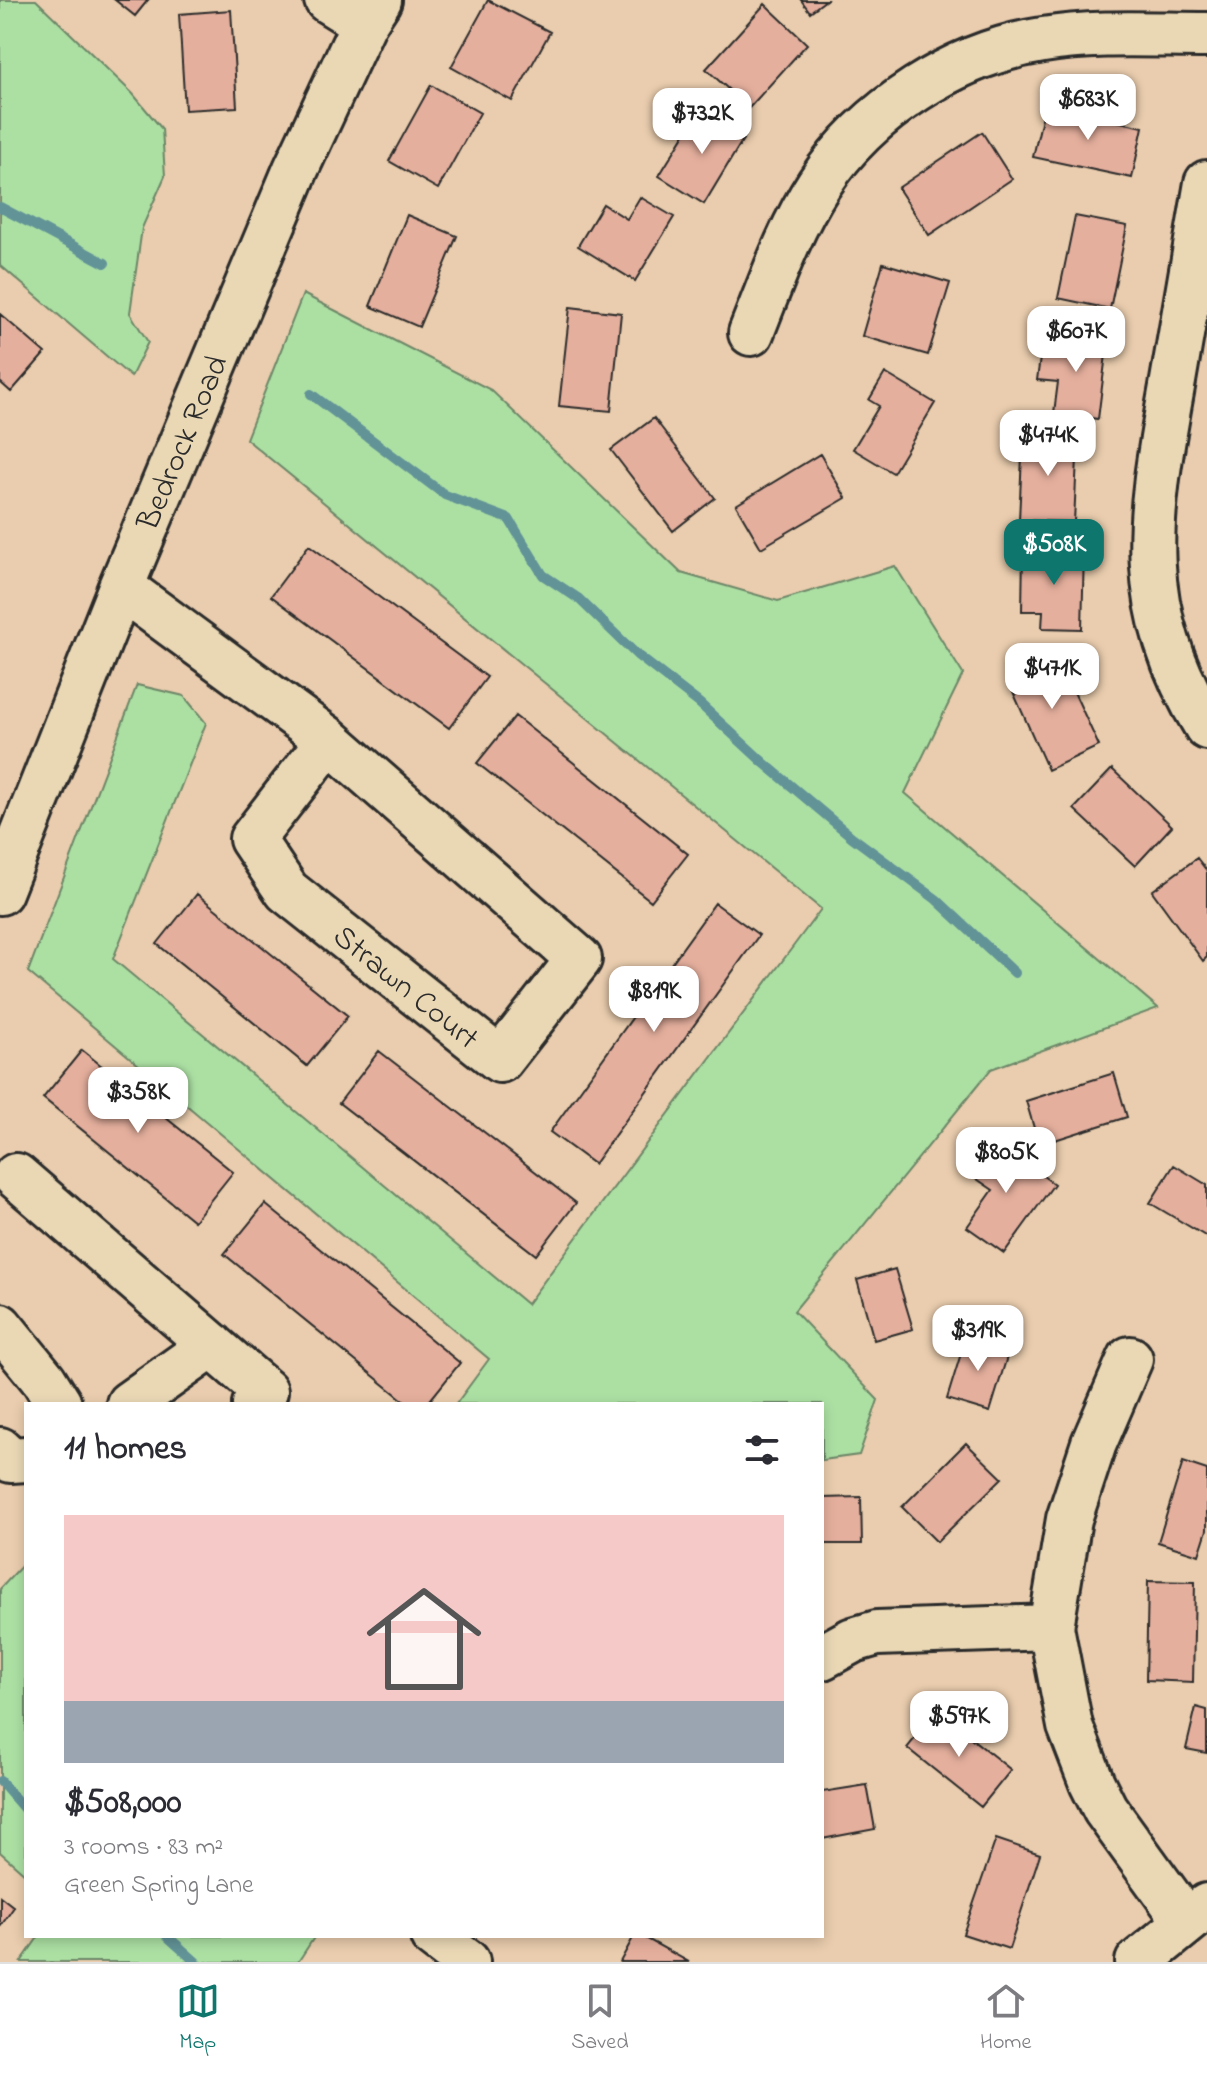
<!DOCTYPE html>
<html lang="en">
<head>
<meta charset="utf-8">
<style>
	body { margin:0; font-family:"Indie Flower",sans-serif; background:#f2f2f3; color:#2b2b33; height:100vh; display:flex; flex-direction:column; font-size:30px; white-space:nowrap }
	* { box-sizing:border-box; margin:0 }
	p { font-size:26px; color:#7c7c81 }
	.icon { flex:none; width:44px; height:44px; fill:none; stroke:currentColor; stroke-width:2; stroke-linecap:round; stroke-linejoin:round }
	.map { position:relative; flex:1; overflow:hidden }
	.panel { position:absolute; left:24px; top:1402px; width:800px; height:536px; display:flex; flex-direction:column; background:#fff; border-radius:0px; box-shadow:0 4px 12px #0003 }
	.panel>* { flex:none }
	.price { position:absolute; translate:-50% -68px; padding:0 18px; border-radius:16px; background:#fff; color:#222; font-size:26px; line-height:52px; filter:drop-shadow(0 2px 4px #0008) }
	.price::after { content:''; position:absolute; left:50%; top:48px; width:24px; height:18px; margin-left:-12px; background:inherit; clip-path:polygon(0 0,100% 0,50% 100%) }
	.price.active { background:#0f766e; color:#fff }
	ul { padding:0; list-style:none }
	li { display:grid; align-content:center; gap:16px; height:424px; padding:0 40px }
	li span { display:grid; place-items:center; height:248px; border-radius:0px; color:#555 }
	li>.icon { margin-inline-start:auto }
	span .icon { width:144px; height:144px; fill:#fffc; stroke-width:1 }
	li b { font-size:34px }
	h2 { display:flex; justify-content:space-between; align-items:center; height:96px; padding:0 40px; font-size:34px }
	.menu { display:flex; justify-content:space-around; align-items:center; height:112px; border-top:2px solid #e1e1e2; background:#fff; font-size:22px; color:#7c7c81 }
	.menu a { display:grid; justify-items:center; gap:4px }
	.menu .active { color:#0f766e }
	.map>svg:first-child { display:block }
	.green { fill:#ace0a3; stroke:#6c8667; stroke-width:2 }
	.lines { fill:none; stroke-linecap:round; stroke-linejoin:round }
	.stream { stroke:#629397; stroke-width:10 }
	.building { fill:#e5af9d; stroke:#2b2b2b; stroke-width:2 }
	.minor-casing { stroke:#2b2b2b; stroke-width:50 }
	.minor { stroke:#ead8b5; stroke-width:44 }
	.labels { text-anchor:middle; stroke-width:7; stroke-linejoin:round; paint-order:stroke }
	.street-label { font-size:32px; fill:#2b2b2b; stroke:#ead8b5 }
</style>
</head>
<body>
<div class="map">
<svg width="1207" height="1962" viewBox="0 0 1207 1962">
	<rect width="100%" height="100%" fill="#eacdae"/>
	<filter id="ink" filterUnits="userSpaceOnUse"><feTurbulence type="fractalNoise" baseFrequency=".0125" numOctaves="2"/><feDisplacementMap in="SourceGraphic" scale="16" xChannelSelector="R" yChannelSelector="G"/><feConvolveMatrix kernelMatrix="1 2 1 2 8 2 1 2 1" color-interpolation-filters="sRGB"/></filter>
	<g filter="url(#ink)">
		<!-- green -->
		<path class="green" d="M0,0h36l97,94 29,35 3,47 -23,52 -12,85 18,29 -17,35 -131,-112z
			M303,294l188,96 190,183 97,28 117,-35 68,108 -58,119 253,215 -167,61 -197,242 84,89 -19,55 -37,5v-56h-366l33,-45 -461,-387 109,-287 47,11 22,27 -93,236 414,345 294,-395 -575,-470z
			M26,1561v314l-26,-23v-263z
			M39,1936h276l-17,26h-277z"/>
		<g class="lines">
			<!-- stream -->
			<path class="stream" d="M0,207l105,56
				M311,394l134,101 64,24 34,56 36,24 58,56 62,48 65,60 88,74 84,62 79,74
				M0,1781l26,30
				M167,1936l29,26"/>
		</g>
		<!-- building -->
		<path class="building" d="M115,0h33l-13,16z
			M488,0l62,32 -38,69 -61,-34z
			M801,0h25l-16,12z
			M765,4l42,40 -58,64 -43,-39z
			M231,10l6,97 -52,3 -6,-96z
			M431,85l49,28 -42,76 -49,-28z
			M1045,105l98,22 -11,51 -99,-21z
			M701,108l44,28 -41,68 -45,-28z
			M982,132l30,47 -83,56 -31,-47z
			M640,197l34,20 -39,64 -57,-35 25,-42 24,15z
			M407,215l50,21 -38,91 -49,-21z
			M1075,216l52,10 -17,83 -52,-11z
			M883,263l67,20 -22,72 -66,-19z
			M570,307l51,6 -10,98 -52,-5z
			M0,314l45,39 -34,39 -11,-10z
			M1061,332l47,6 -10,81 -44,-6 4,-31 -21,-2 4,-30 18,2z
			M885,373l50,30 -42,70 -40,-24 26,-43 -10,-6z
			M654,418l61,80 -42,33 -62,-81z
			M1023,434l55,2 -4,86 -55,-2z
			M820,454l26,44 -85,50 -25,-43z
			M309,545l178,132 -38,51 -178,-132z
			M1023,551l61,1 -2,77 -40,-1 1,-17h-21z
			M1056,653l43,93 -51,24 -42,-94z
			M515,716l173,138 -37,47 -174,-138z
			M1112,769l60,57 -37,40 -61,-57z
			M1197,858l10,13v86l-4,4 -51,-70z
			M197,894l151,122 -41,50 -150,-122z
			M715,903l44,32 -165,229 -44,-32z
			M82,1050l151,122 -39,49 -151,-123z
			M379,1051l197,152 -40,52 -197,-152z
			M1114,1073l13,44 -88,28 -13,-44z
			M992,1139l62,45 -50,69 -37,-26 26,-37 -25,-17z
			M1174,1165l33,20v52l-57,-34z
			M265,1204l195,159 -33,41h-19l-184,-150z
			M895,1269l18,60 -39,11 -17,-60z
			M967,1334l43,13 -20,65 -43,-13z
			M966,1443l36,35 -65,64 -35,-35z
			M1183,1462l24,8v60l-8,25 -41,-13z
			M861,1497l1,47h-40v-46z
			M1148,1581l47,1 -2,100 -47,-2z
			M1196,1707l11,3v43l-21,-4z
			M937,1711l74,59 -30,37 -74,-59z
			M867,1785l8,44 -53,10v-47z
			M996,1839l44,15 -31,95 -46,-15z
			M0,1896l14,11 -14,20z
			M634,1936h8l47,26h-69z"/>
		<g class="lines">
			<defs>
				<path id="minor" d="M327,0l37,23
					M1207,183c-11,66 -23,132 -34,198 -24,134 -42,223 34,346
					M751,333c20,-50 38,-103 68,-149 48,-74 137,-131 224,-144 54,-9 110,-5 164,-5
					M121,587l208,153 -77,99 35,52 213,169 79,-101 -250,-219
					M0,892l121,-305 175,-418 68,-146 15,-23
					M16,1176l249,215 -10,13
					M0,1326l44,54 15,24
					M1130,1359l-36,84 -25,76 -18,108 19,99 22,57 13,26 81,112
					M129,1404l83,-59
					M0,1450l11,10 15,-1
					M822,1657l31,-17 24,-7 174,-6
					M433,1936l34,26
					M1138,1962l69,-56"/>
			</defs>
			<!-- minor casing -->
			<use href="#minor" class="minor-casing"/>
			<!-- minor -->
			<use href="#minor" class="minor"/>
		</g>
	</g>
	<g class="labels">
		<!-- street labels -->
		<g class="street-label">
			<text transform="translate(181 442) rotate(-67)" y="11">Bedrock Road</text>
			<text transform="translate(407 986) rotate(39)" y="11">Strawn Court</text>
		</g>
	</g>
</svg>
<b class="price" style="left:1088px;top:142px">$683K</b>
<b class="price" style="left:702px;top:156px">$732K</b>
<b class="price" style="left:1076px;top:374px">$607K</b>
<b class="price" style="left:1048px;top:478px">$474K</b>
<b class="price active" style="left:1054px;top:587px">$508K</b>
<b class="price" style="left:1052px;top:711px">$471K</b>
<b class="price" style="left:654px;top:1034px">$819K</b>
<b class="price" style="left:138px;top:1135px">$358K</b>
<b class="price" style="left:1006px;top:1195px">$805K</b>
<b class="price" style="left:978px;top:1373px">$319K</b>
<b class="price" style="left:959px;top:1759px">$597K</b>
<section class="panel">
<h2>11 homes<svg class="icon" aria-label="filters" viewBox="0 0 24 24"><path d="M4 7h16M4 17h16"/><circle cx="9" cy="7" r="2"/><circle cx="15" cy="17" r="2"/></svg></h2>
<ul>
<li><span style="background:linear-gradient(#f6c9c9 75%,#9aa5b1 0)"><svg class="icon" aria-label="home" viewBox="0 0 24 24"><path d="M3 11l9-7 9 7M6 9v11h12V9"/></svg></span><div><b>$508,000</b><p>3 rooms · 83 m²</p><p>Green Spring Lane</p></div></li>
</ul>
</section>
</div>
<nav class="menu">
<a class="active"><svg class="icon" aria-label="map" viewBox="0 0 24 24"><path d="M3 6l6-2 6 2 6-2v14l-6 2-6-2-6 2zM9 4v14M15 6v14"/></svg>Map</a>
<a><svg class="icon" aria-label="saved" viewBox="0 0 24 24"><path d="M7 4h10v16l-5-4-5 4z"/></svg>Saved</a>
<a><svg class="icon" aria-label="home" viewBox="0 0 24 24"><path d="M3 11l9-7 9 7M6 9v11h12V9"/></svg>Home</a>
</nav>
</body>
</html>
